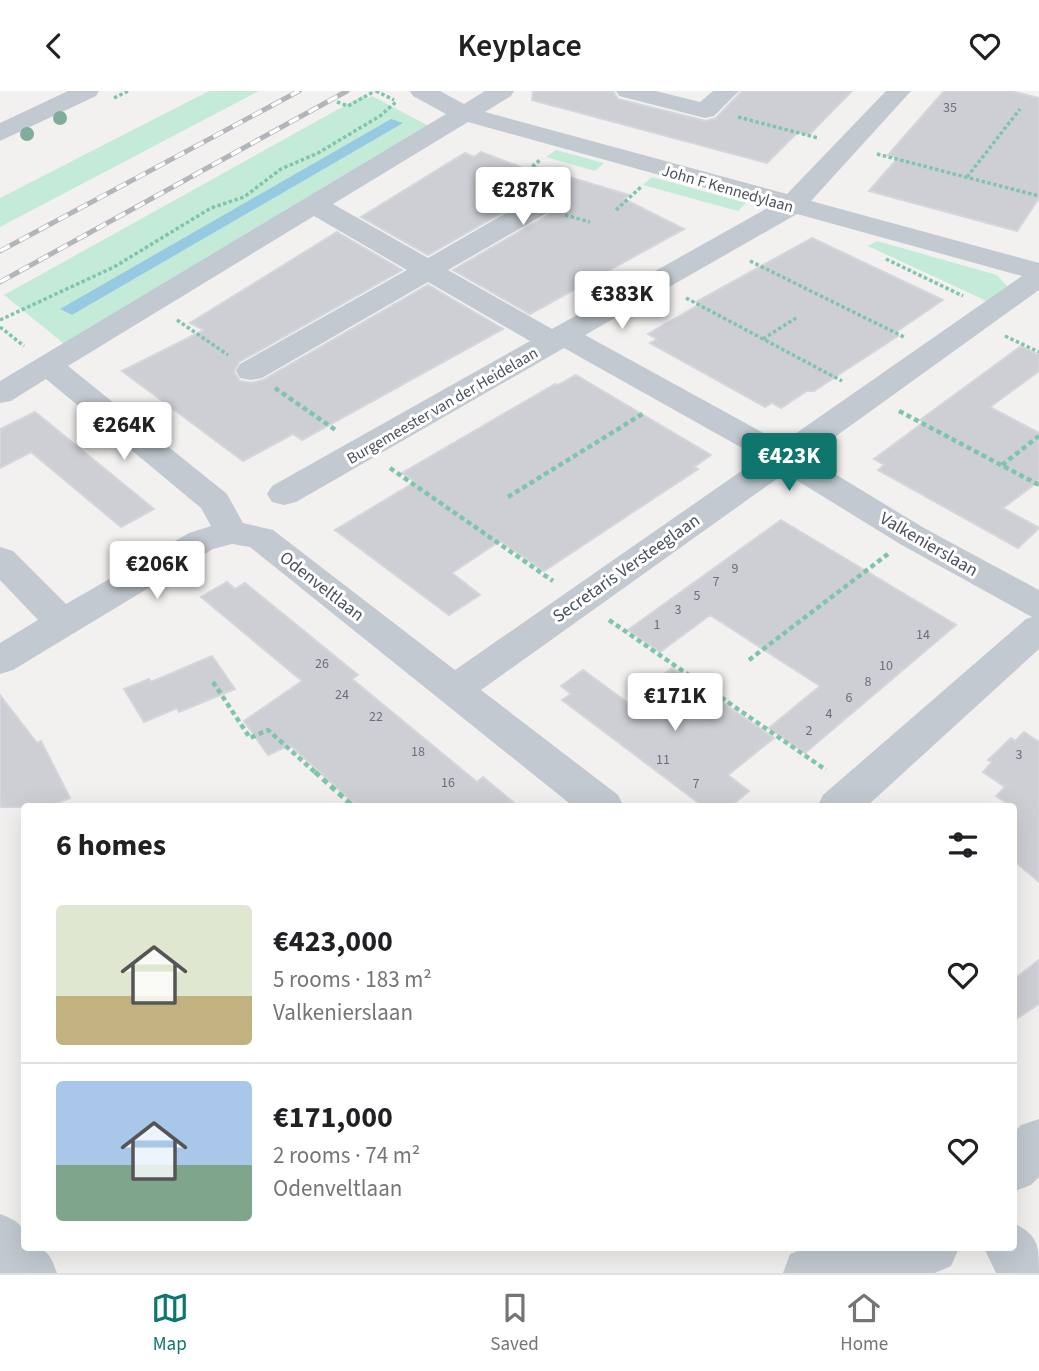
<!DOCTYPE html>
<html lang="en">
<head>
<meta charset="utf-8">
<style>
	body { margin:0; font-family:"Source Sans 3",sans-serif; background:#f6f6f6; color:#202124; height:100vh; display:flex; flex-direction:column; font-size:26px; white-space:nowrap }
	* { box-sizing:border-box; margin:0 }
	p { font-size:23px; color:#757577 }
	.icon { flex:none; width:38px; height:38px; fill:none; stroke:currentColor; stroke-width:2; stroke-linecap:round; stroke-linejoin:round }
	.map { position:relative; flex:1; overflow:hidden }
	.side { position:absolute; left:21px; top:712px; width:996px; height:448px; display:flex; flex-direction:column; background:#fff; border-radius:7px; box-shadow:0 7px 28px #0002 }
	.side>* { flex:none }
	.price { position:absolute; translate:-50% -60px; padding:0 16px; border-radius:7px; background:#fff; color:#222; font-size:23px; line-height:46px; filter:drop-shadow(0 2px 4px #0008) }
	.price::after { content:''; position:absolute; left:50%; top:42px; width:21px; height:16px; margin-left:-10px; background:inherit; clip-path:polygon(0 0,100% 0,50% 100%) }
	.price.current { background:#0f766e; color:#fff }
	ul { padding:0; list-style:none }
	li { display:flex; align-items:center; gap:21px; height:175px; padding:0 35px }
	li+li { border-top:2px solid #e0e0e0 }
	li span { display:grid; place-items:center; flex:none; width:196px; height:140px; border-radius:7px; color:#555 }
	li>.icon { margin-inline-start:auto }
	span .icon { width:84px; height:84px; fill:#fffc; stroke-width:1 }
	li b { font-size:30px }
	h2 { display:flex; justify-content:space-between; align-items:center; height:84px; padding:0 35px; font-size:30px }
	header { display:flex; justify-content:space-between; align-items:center; height:91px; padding:0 35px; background:#fff; font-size:32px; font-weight:600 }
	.dock { display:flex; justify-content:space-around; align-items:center; height:98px; border-top:2px solid #e0e0e0; background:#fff; font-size:19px; color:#757577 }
	.dock a { display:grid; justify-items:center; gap:4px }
	.dock .current { color:#0f766e }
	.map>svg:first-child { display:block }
	.green { fill:#c4ebd7; fill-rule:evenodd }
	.water { fill:#96cae3 }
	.building { fill:#cecfd4; stroke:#d5d6db; stroke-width:2 }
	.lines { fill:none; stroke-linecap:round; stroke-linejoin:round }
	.path-far2 { stroke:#7fc5ab; stroke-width:3.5; stroke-dasharray:3.5 2.5; stroke-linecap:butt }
	.path-far1 { stroke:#7fc5ab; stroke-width:4.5; stroke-dasharray:5 3.5; stroke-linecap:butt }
	.path { stroke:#7fc5ab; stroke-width:5; stroke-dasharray:6 4.5; stroke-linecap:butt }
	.minor { fill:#c2c9d0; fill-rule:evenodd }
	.rail-casing { stroke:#b3b5ba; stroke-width:5 }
	.rail { stroke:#fff; stroke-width:3.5; stroke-dasharray:11; stroke-linecap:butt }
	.tree { fill:#80ad9b }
	.labels { text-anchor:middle; stroke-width:6; stroke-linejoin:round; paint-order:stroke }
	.number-label { font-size:14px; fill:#6b707a }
	.far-street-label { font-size:16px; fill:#4a515c; stroke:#fff }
	.street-label { font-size:18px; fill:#4a515c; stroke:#fff }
</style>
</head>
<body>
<header><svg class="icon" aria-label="back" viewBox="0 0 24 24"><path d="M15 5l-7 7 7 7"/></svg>Keyplace<svg class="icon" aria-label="heart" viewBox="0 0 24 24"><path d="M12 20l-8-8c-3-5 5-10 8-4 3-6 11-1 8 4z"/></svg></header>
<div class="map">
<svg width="1039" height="1182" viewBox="0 0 1039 1182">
	<rect width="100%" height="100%" fill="#f2f1f0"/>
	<!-- green -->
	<path class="green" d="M209,0h50l-259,136v-29z
		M362,5l5,3 5,-3 59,31 -363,220 -64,-52zM402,32l-330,192 -11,-6z
		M556,59l48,13 -9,8 -49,-14z
		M652,86l94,26 -8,8 -95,-26z
		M877,150l120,34 14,16 -20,12 -123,-57z"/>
	<!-- water -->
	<path class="water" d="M391,28l12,4 -331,192 -12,-6z"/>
	<!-- building -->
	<path class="building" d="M533,0h80l5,8 88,22 10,-3 26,-27h110l-43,44 -11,-3 -31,31 -235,-63z
		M944,0h67l28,7v100l-22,33 -148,-40 29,-33 -10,-3z
		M481,61l50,19 4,-4 94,28 -5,4 60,30 -154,85 -77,-44 95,-55 4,-9 -4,-8 -12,-2 -10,3 -98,56 -67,-38 104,-64 9,4z
		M337,141l65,38 -163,92 -5,10 6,9 11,2 12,-3 165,-95 75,44 -201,111 -9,-6 -50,27 -121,-90 82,-41 -14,-7z
		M812,147l131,62 -50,34 5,2 -46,30 -38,25h-7l-26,17 -9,-5 -7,4 -115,-64 7,-4 -9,-5 52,-30 -4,-2z
		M1021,255l18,9v16l-49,36 49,26v48l-36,27 36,20 -21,20 -140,-78 6,-5 -10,-6 50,-37 -4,-2z
		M576,284l135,80 -17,12 4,2 -154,102 -44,-30 -48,32 28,22 -31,20 -114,-85 80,-48 -13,-9 153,-89 3,1z
		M35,321l15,12 104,85 -33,18 -90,-75 -31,16v-39z
		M781,429l175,105 -151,128 -36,-25 51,-42 -110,-71 -50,37 -32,-22z
		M227,491l8,7 10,-6 113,92 -6,4 125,103 6,-5 36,30h-161l-68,-62 -22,10 -24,-34 58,-40 -101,-84z
		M212,565l23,33 -56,23 -2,-4 -33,14 -20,-33 25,-10 2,3z
		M672,577l102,70 -46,37 21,16 -19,16h-26l-142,-107 9,-6 -10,-8 22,-16 45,33z
		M0,604l37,48 4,-2 29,57 -22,9h-48z
		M1024,641l15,10v140l-26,-22v-53l-17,-11 9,-9 -22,-15 9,-10 -4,-2 23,-22 4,3z
		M1039,869v44l-26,17v-41z"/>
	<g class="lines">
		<!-- path-far2 -->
		<path class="path-far2" d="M376,0l18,9
			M114,7l14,-7
			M337,11l11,4 27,-15
			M738,26l80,21
			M877,63l162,42
			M967,86l53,-68
			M505,99l35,-30
			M616,119l25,-23
			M565,124l25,7
			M886,168l77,37
			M750,170l156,77
			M686,207l156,83
			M0,229l114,-53 97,-59 33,-11 37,-28 37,-16 62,-37 16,-14
			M177,229l51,35
			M0,236l24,19
			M1005,245l34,16
			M763,248l33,-21"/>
		<!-- path-far1 -->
		<path class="path-far1" d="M275,297l62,43
			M899,320l140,74
			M1002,374l37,-29
			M390,377l163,113
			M508,406l136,-84
			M609,529l217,150
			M749,569l139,-106
			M213,591l37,56 18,-8 49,44"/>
		<!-- path -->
		<path class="path" d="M315,681l39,35"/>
		<!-- minor -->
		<path class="minor" d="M68,0h31l-3,5 -96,45v-18z
			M410,0h30l24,13 21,-13h29l-3,5 -26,16 302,82 99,-103h25l-100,110 228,62v27l-232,167 117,71 115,62v59l-173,158h-49l6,-12 203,-176 6,-2 -132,-73 -115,-71 -304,217 137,105 6,12h-50l-324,-260 -18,-3 -19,5 -200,121 -13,4v-31l38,-23 -38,-40v-33l13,4 53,53 123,-71 22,-7 -10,-18 -155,-129 -35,22 -11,2v-22l446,-267 -33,-18zM468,31l303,84 -219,123 -104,-59 99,-57 3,-6 -3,-6 -10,-2 -10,2 -99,57 -95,-54zM797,123l225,62 -240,167 -197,-108zM314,125l93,54 -167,94 -4,7 4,7 11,2 11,-2 166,-96 102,59 -258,145 -5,8 5,8 12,3 12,-3 268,-154 196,110 -305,212 -182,-140 -30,-7 -16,-29 -159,-128z
			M616,0h40l44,11 13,-11h26l-25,25 -9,2 -86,-22z
			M1039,1028v58l-8,8 -18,7v-59l8,-8z
			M0,1123c22,9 24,10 24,34 24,0 25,4 33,25h-57z
			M1013,1132c26,12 26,23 26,50h-43l-12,-25h29z
			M806,1157h153l-8,18 -16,7h-152l7,-19z"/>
		<defs>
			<path id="rail" d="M0,160l299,-160
				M0,191l347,-191"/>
		</defs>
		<!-- rail casing -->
		<use href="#rail" class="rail-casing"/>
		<!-- rail -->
		<use href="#rail" class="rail"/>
	</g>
	<!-- trees -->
	<g class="tree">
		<circle cx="60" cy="27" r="7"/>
		<circle cx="27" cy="43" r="7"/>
	</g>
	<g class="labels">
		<!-- number labels -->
		<g class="number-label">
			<text x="950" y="21">35</text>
			<text x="735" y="482">9</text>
			<text x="716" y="495">7</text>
			<text x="697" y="509">5</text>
			<text x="678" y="523">3</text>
			<text x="657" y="538">1</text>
			<text x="923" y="548">14</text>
			<text x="322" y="577">26</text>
			<text x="886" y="579">10</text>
			<text x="868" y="595">8</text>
			<text x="342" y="608">24</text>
			<text x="849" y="611">6</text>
			<text x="829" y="627">4</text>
			<text x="376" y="630">22</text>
			<text x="809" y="644">2</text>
			<text x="418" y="665">18</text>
			<text x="1019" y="668">3</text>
			<text x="663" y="673">11</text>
			<text x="448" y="696">16</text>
			<text x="696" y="697">7</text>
		</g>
		<!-- far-street labels -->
		<g class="far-street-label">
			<text transform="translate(728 97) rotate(16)" y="6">John F Kennedylaan</text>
			<text transform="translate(442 314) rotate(-30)" y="6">Burgemeester van der Heidelaan</text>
		</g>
		<!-- street labels -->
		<g class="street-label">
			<text transform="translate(929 453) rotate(30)" y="6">Valkenierslaan</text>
			<text transform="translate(626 477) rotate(-35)" y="6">Secretaris Versteeglaan</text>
			<text transform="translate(322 495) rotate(38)" y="6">Odenveltlaan</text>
		</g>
	</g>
</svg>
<b class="price" style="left:523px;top:136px">€287K</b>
<b class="price" style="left:622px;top:240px">€383K</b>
<b class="price" style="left:124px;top:371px">€264K</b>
<b class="price current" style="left:789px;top:402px">€423K</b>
<b class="price" style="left:157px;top:510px">€206K</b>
<b class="price" style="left:675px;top:642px">€171K</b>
<section class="side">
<h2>6 homes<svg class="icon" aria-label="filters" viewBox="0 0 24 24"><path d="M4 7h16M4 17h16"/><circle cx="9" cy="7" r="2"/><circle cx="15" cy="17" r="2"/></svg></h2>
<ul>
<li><span style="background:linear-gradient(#dfe7d0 65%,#c2b280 0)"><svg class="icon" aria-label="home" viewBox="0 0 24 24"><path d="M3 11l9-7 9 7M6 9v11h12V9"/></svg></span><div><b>€423,000</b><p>5 rooms · 183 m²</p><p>Valkenierslaan</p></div><svg class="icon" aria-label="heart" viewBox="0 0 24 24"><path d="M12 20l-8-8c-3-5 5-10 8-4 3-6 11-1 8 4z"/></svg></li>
<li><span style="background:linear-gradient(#a9c7e8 60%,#7fa58c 0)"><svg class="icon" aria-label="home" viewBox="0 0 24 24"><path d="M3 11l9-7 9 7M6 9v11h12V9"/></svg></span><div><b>€171,000</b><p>2 rooms · 74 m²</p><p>Odenveltlaan</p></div><svg class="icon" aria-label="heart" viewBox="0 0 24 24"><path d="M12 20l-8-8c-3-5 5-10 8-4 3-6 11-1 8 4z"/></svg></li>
</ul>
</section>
</div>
<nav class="dock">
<a class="current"><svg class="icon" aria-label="map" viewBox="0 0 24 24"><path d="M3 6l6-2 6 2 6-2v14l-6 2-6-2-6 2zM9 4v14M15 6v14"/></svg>Map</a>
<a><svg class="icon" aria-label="saved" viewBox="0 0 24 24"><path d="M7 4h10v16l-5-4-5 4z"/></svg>Saved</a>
<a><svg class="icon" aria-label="home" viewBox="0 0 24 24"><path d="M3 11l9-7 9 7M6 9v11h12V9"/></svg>Home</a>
</nav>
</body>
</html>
